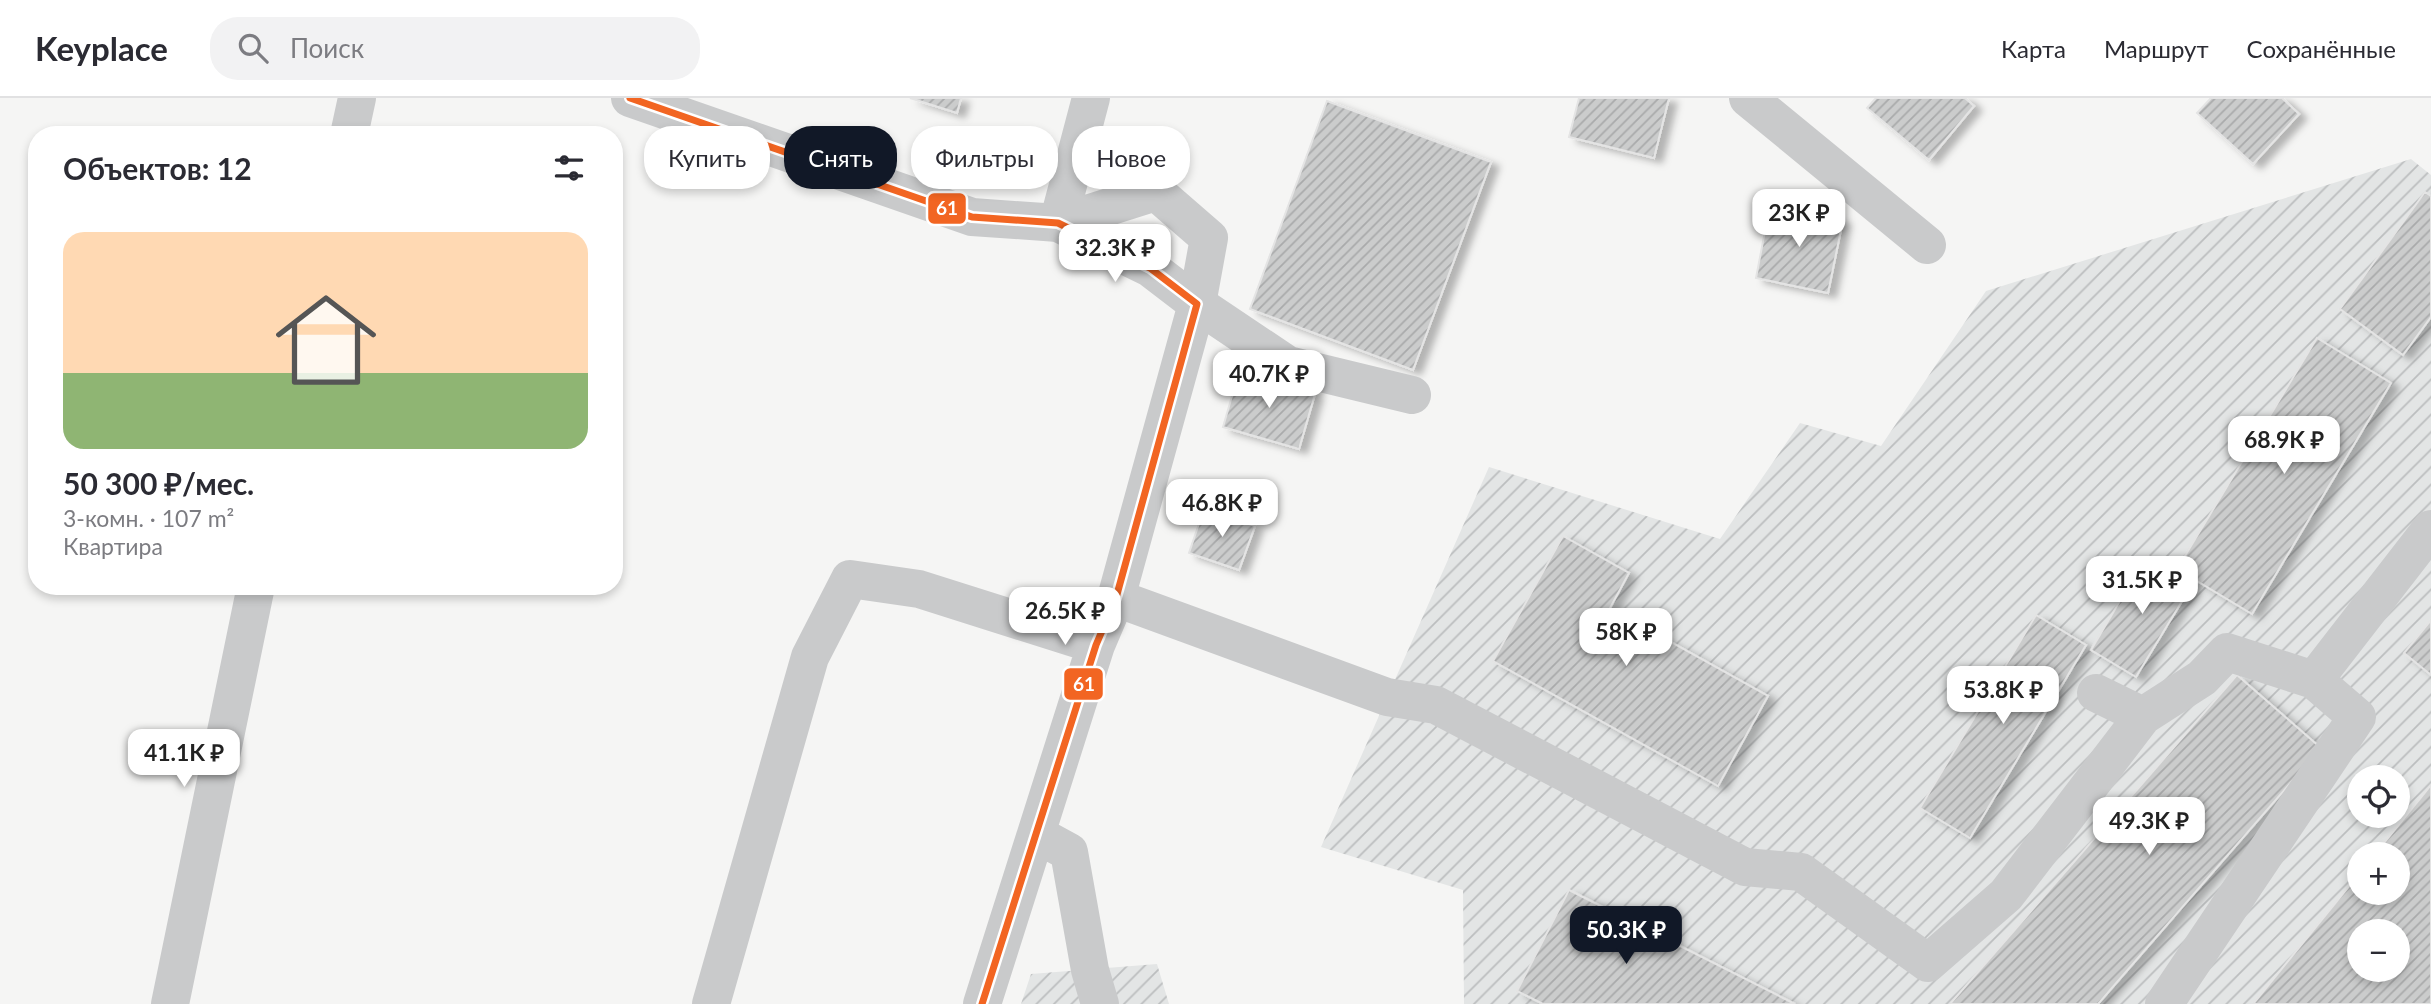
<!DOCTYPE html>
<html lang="ru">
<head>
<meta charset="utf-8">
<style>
	body { margin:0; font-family:Lato,sans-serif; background:#f2f2f3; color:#2b2b33; height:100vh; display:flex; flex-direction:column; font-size:26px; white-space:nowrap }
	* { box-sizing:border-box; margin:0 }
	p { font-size:23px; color:#7c7c81 }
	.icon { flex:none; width:38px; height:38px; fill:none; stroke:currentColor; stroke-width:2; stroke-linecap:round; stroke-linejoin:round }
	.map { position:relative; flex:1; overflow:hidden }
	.details { position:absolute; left:28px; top:28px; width:595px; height:469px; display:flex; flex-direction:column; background:#fff; border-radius:28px; box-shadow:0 4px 10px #0003 }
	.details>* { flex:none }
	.top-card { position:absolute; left:644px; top:28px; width:665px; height:63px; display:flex; gap:14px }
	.buttons { position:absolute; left:2347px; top:667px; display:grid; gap:14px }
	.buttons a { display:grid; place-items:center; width:63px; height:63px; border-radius:50%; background:#fff; box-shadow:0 4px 10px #0003; font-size:35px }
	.price { position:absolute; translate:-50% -60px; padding:0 16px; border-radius:14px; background:#fff; color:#222; font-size:23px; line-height:46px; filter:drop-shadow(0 2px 4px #0008) }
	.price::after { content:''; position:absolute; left:50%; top:42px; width:21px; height:16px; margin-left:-10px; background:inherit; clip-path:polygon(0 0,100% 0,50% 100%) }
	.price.current { background:#111827; color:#fff }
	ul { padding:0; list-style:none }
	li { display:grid; align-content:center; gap:14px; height:371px; padding:0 35px }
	li span { display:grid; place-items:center; height:217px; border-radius:21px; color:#555 }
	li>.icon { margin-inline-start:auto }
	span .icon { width:126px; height:126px; fill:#fffc; stroke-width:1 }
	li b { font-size:30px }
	h2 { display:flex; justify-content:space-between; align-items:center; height:84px; padding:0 35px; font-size:30px }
	.chip { padding:0 24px; border-radius:28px; background:#fff; box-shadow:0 4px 10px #0003; font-size:24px; line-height:63px }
	.chip.current { background:#111827; color:#fff }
	header { display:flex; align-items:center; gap:42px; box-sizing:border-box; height:98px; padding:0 35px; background:#fff; border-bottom:2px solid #e1e1e2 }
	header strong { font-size:33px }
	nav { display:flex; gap:38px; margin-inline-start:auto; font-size:24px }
	.search { width:490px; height:63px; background:#f2f2f3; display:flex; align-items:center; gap:18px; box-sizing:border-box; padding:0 24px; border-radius:28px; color:#7c7c81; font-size:26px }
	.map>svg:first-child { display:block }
	.industrial { fill:url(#industrial-furrows); fill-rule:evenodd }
	.building { fill:url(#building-hatch); stroke:#e4e4e4; stroke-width:2; fill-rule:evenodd; filter:url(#shadow) }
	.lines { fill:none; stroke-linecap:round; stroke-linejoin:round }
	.minor { stroke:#c9cacb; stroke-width:38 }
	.bus-1-casing { stroke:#fff; stroke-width:12 }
	.bus-1 { stroke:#f26522; stroke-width:7 }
	.line-badge { stroke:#fff; stroke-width:2.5 }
	.badge-label { font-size:19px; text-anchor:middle; font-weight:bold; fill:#fff }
</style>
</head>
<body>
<header>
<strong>Keyplace</strong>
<div class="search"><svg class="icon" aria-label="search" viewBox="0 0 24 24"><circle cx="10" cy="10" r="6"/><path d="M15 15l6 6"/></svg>Поиск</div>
<nav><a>Карта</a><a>Маршрут</a><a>Сохранённые</a></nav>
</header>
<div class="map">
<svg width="2431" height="906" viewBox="0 0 2431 906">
	<defs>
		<pattern id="industrial-furrows" width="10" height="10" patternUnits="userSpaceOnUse" patternTransform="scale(1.75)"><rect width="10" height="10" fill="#e3e5e5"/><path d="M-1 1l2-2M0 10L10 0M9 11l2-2" fill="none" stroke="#bcbebf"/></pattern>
		<pattern id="building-hatch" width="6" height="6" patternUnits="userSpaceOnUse" patternTransform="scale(1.75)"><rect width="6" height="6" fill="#cbcccc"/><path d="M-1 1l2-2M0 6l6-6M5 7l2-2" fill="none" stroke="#a9aaab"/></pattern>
		<filter id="shadow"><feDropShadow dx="8" dy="4.5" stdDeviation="3.5" flood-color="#0004"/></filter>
	</defs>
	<rect width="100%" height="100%" fill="#f5f5f4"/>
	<!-- industrial -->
	<path class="industrial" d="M2411,61l20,16v829h-967l-1,-114 -142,-43 168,-380 231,72 80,-116 81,23 105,-155zM2359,679h39v39h-39zM2359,756h39v38h-39zM2359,833h39v39h-39z
		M1157,866l12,40h-148l10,-30z"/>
	<!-- building -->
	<path class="building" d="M910,0h51l-4,15z
		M1579,0h90l-15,60 -85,-21z
		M1876,0h89l9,8 -45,54 -62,-52z
		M2211,0h71l17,16 -46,50 -56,-51z
		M1327,3l164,61 -78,208 -163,-61z
		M2425,94l6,4v121l-28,38 -63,-46z
		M1770,107l73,15 -15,73 -72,-15z
		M2317,240l74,45 -139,231 -75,-45z
		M1239,274l76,22 -16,55 -76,-22z
		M1204,411l51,17 -16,44 -50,-17z
		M1563,438l66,37 -19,35 158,88 -50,90 -225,-125z
		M2147,457l46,28 -57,94 -45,-27z
		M2036,517l50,30 -116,193 -50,-30z
		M2431,522v55l-27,-22z
		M2237,577l84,73 -223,256h-148z
		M2431,687v219h-178l106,-130v18h39v-38h-23zM2359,833h39v39h-39z
		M1569,792l226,114h-252l-26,-13z"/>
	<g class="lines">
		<!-- minor -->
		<path class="minor" d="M630,0l342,119 86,6 92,45 47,36 91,61 124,30
			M1748,0l179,147
			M349,37l8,-37
			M1058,125l33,-125
			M1116,500l271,99 49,8 309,162 56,5 127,91 78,-68 137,-179 -47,-23
			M2314,582l117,-151
			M2143,618l59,-38 25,-26 87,28 43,37 -193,287
			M1036,736l33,18 21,118 10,34
			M170,906l86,-418
			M711,906l99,-347 40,-78 69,10 177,56
			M982,906l114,-359 20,-47 81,-294 12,-66 -53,-46 -98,31"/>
		<defs>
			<path id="bus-1" d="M630,0l342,119 86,6 92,45 47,36 -81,294 -20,47 -114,359"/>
		</defs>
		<!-- bus-1 casing -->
		<use href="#bus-1" class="bus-1-casing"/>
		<!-- bus-1 -->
		<use href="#bus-1" class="bus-1"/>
	</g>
	<g class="line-badge">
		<rect x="927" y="94" width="40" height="33" rx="7" fill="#f26522"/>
		<rect x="1063" y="569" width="41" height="34" rx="7" fill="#f26522"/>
	</g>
	<g class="badge-label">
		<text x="947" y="117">61</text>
		<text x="1084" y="593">61</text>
	</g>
</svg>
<div class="buttons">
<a><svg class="icon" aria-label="locate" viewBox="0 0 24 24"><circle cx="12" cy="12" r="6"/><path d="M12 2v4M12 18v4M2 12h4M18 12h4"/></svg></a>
<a>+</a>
<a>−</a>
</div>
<b class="price" style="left:1799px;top:151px">23K ₽</b>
<b class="price" style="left:1115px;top:186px">32.3K ₽</b>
<b class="price" style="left:1269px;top:312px">40.7K ₽</b>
<b class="price" style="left:2284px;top:378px">68.9K ₽</b>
<b class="price" style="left:1222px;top:441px">46.8K ₽</b>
<b class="price" style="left:2142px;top:518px">31.5K ₽</b>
<b class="price" style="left:1065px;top:549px">26.5K ₽</b>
<b class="price" style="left:1626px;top:570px">58K ₽</b>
<b class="price" style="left:2003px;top:628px">53.8K ₽</b>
<b class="price" style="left:184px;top:691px">41.1K ₽</b>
<b class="price" style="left:2149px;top:759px">49.3K ₽</b>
<b class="price current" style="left:1626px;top:868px">50.3K ₽</b>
<div class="top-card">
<a class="chip">Купить</a>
<a class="chip current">Снять</a>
<a class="chip">Фильтры</a>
<a class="chip">Новое</a>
</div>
<section class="details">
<h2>Объектов: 12<svg class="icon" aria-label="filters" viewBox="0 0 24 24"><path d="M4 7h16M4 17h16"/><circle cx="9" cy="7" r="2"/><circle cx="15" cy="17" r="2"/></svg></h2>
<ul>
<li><span style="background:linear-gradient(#ffd9b3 65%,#8fb573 0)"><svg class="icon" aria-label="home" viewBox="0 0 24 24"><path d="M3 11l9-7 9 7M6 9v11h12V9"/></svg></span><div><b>50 300 ₽/мес.</b><p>3-комн. · 107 m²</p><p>Квартира</p></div></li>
</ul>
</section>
</div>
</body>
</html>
